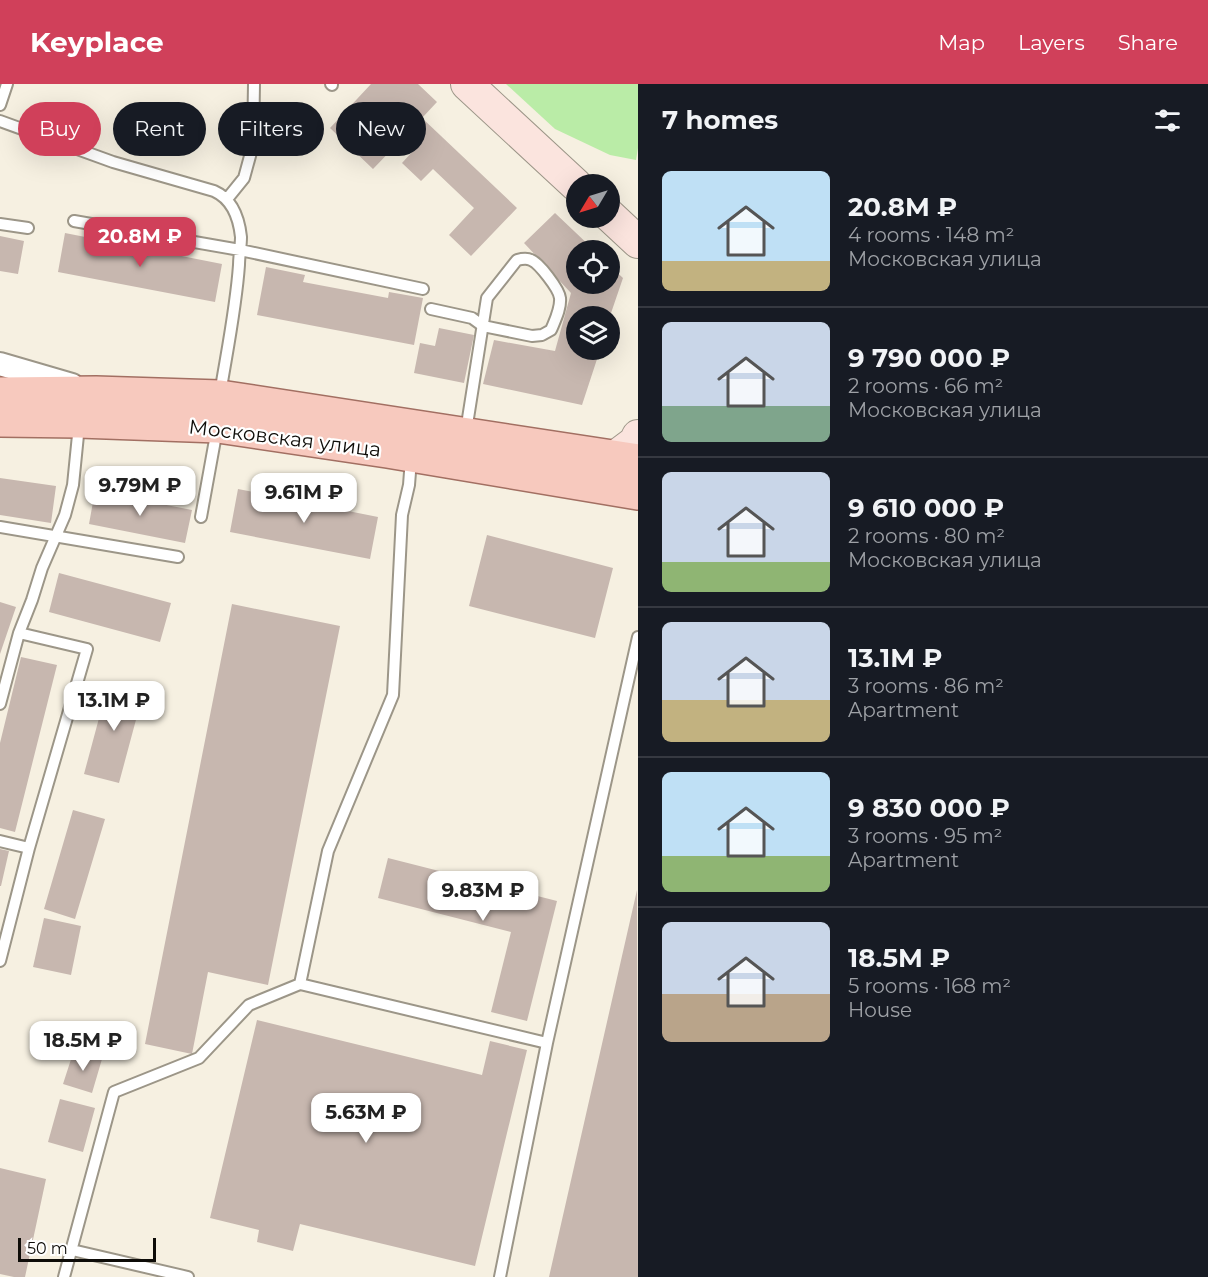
<!DOCTYPE html>
<html lang="en">
<head>
<meta charset="utf-8">
<style>
	body { margin:0; font-family:Montserrat,sans-serif; background:#242831; color:#f1f3f6; height:100vh; display:flex; flex-direction:column; font-size:22px; white-space:nowrap }
	* { box-sizing:border-box; margin:0 }
	p { font-size:20px; color:#9ea1a6 }
	.icon { flex:none; width:33px; height:33px; fill:none; stroke:currentColor; stroke-width:2; stroke-linecap:round; stroke-linejoin:round }
	.map { position:relative; flex:1; overflow:hidden }
	.side { display:flex; flex-direction:column; background:#171b24; width:570px }
	.side>* { flex:none }
	.hud { position:absolute; left:18px; top:18px; width:530px; height:54px; display:flex; gap:12px }
	.needle { width:39px; rotate:232deg }
	.controls { position:absolute; left:566px; top:90px; display:grid; gap:12px }
	.controls a { display:grid; place-items:center; width:54px; height:54px; border-radius:50%; background:#171b24; box-shadow:0 6px 24px #0002; font-size:30px }
	.scale { position:absolute; left:18px; bottom:15px; width:138px; box-sizing:border-box; padding-left:6px; border:3px solid #0e0c08; border-top:0; font-size:16px; line-height:21px; white-space:nowrap; color:#0e0c08; -webkit-text-stroke:4px #fff; paint-order:stroke }
	.price { position:absolute; translate:-50% -51px; padding:0 14px; border-radius:12px; background:#fff; color:#222; font-size:20px; line-height:39px; filter:drop-shadow(0 2px 3px #0008) }
	.price::after { content:''; position:absolute; left:50%; top:36px; width:18px; height:14px; margin-left:-9px; background:inherit; clip-path:polygon(0 0,100% 0,50% 100%) }
	.price.on { background:#d0405a; color:#fff }
	ul { padding:0; list-style:none }
	li { display:flex; align-items:center; gap:18px; height:150px; padding:0 24px }
	li+li { border-top:2px solid #363941 }
	li span { display:grid; place-items:center; flex:none; width:168px; height:120px; border-radius:9px; color:#555 }
	li>.icon { margin-inline-start:auto }
	span .icon { width:72px; height:72px; fill:#fffc; stroke-width:1 }
	li b { font-size:26px }
	h2 { display:flex; justify-content:space-between; align-items:center; height:72px; padding:0 24px; font-size:26px }
	.chip { padding:0 21px; border-radius:27px; background:#171b24; box-shadow:0 6px 24px #0002; font-size:21px; line-height:54px }
	.chip.on { background:#d0405a; color:#fff }
	header { display:flex; align-items:center; gap:36px; box-sizing:border-box; height:84px; padding:0 30px; background:#d0405a; color:#fff }
	header strong { font-size:28px }
	nav { display:flex; gap:33px; margin-inline-start:auto; font-size:21px }
	main { display:flex; flex:1; min-height:0 }
	.map>svg:first-child { display:block }
	.green { fill:#baeca7 }
	.building { fill:#c7b7af }
	.lines { fill:none; stroke-linecap:round; stroke-linejoin:round }
	.lane-casing { stroke:#9c9688; stroke-width:14 }
	.street-casing { stroke:#9c9688; stroke-width:26 }
	.secondary-casing { stroke:#9c9688; stroke-width:34 }
	.primary-casing { stroke:#a26f62; stroke-width:36 }
	.lane { stroke:#fff; stroke-width:10 }
	.street { stroke:#fff; stroke-width:22 }
	.secondary { stroke:#fbe4de; stroke-width:32 }
	.primary { stroke:#f7c9be; stroke-width:33 }
	.labels { text-anchor:middle; stroke-width:4.5; stroke-linejoin:round; paint-order:stroke }
	.street-label { font-size:20px; fill:#0e0c08; stroke:#fff }
</style>
</head>
<body>
<header>
<strong>Keyplace</strong>
<nav><a>Map</a><a>Layers</a><a>Share</a></nav>
</header>
<main>
<div class="map">
<svg width="638" height="1193" viewBox="0 0 638 1193">
	<rect width="100%" height="100%" fill="#f6f0e1"/>
	<!-- green -->
	<path class="green" d="M506,0h132v64l-2,12 -26,-5 -55,-26z"/>
	<!-- building -->
	<path class="building" d="M371,0h47l19,18 -15,16 95,90 -46,48 -22,-21 25,-27 -41,-39 -12,12 -19,-18 11,-12 -12,-11 -28,29 -43,-41z
		M555,129l39,37h-18v34h33v-19l14,13 -13,38h-34v34h24l-18,55 -99,-21 11,-44 61,11 16,-58 -47,-50z
		M65,149l157,31 -7,38 -157,-30z
		M0,152l24,5 -6,33 -18,-3z
		M266,183l39,8 -2,7 85,16 1,-6 34,6 -9,47 -157,-30z
		M439,244l35,7 -10,48 -50,-10 6,-30 15,3z
		M0,394l56,8 -5,37 -51,-8z
		M238,405l140,28 -8,42 -140,-27z
		M95,407l97,19 -7,33 -96,-19z
		M487,451l126,33 -18,70 -126,-32z
		M59,489l112,30 -11,39 -111,-30z
		M0,518l16,5 -16,47z
		M232,520l108,22 -72,359 -60,-13 -16,82 -47,-10z
		M21,573l36,8 -42,167 -15,-4v-85z
		M109,597l35,9 -25,93 -35,-9z
		M73,726l32,9 -30,100 -31,-10z
		M0,765l9,2 -8,35h-1z
		M388,774l169,43 -30,120 -36,-9 20,-80 -133,-34z
		M637,806l1,387h-89z
		M44,834l37,8 -10,49 -38,-8z
		M257,936l225,55 8,-34 37,9 -52,216 -175,-42 -7,27 -36,-9 2,-12 -49,-12z
		M74,966l28,9 -10,34 -29,-9z
		M60,1015l35,9 -12,44 -35,-10z
		M0,1084l46,11 -21,98h-11l-14,-3z"/>
	<g class="lines">
		<defs>
			<path id="lane" d="M331,0l1,1
				M0,21l7,-21
				M0,37l113,41 101,29c18,8 25,27 27,46 0,9 -2,19 -2,28 -3,43 -12,86 -19,129
				M227,115l17,-21 9,-33 1,-61
				M74,137l166,29 183,39
				M0,140l28,4
				M431,225l41,9 11,8 49,10 10,-1 9,-5c4,-10 10,-21 9,-32 -1,-9 -21,-35 -29,-38 -4,-2 -10,-1 -14,0l-30,38 -21,133
				M411,375l-2,26 -7,30 -9,180 -65,156 -28,133 247,59 -47,234
				M201,433l16,-88
				M0,443l178,30
				M0,620l19,-71 13,-33 10,-32 23,-53 8,-30 6,-60
				M0,757l29,7
				M0,877l29,-113 58,-199 -68,-16
				M547,959l91,-406
				M72,1166l116,27
				M64,1193l50,-185 85,-34 50,-53 51,-21"/>
			<path id="street" d="M0,280l72,21"/>
			<path id="secondary" d="M467,0l109,101
				M609,131l29,27
				M615,373l20,-15 3,-6"/>
			<path id="primary" d="M0,310l96,-1 124,4 418,64
				M0,336l79,1 139,5 169,25 251,42"/>
		</defs>
		<!-- lane casing -->
		<use href="#lane" class="lane-casing"/>
		<!-- street casing -->
		<use href="#street" class="street-casing"/>
		<!-- secondary casing -->
		<use href="#secondary" class="secondary-casing"/>
		<!-- primary casing -->
		<use href="#primary" class="primary-casing"/>
		<!-- lane -->
		<use href="#lane" class="lane"/>
		<!-- street -->
		<use href="#street" class="street"/>
		<!-- secondary -->
		<use href="#secondary" class="secondary"/>
		<!-- primary -->
		<use href="#primary" class="primary"/>
	</g>
	<g class="labels">
		<!-- street labels -->
		<g class="street-label">
			<text transform="translate(285 354) rotate(7)" y="7">Московская улица</text>
		</g>
	</g>
</svg>
<div class="controls">
<a><svg class="needle" viewBox="-14 -14 28 28"><path d="M0-13l5 13h-10z" fill="#e53935"/><path d="M0 13l5-13h-10z" fill="#9ea1a6"/></svg></a>
<a><svg class="icon" aria-label="locate" viewBox="0 0 24 24"><circle cx="12" cy="12" r="6"/><path d="M12 2v4M12 18v4M2 12h4M18 12h4"/></svg></a>
<a><svg class="icon" aria-label="layers" viewBox="0 0 24 24"><path d="M12 4l9 5-9 5-9-5zM3 14l9 5 9-5"/></svg></a>
</div>
<div class="scale">50 m</div>
<b class="price on" style="left:140px;top:184px">20.8M ₽</b>
<b class="price" style="left:140px;top:433px">9.79M ₽</b>
<b class="price" style="left:304px;top:440px">9.61M ₽</b>
<b class="price" style="left:114px;top:648px">13.1M ₽</b>
<b class="price" style="left:483px;top:838px">9.83M ₽</b>
<b class="price" style="left:83px;top:988px">18.5M ₽</b>
<b class="price" style="left:366px;top:1060px">5.63M ₽</b>
<div class="hud">
<a class="chip on">Buy</a>
<a class="chip">Rent</a>
<a class="chip">Filters</a>
<a class="chip">New</a>
</div>
</div>
<section class="side">
<h2>7 homes<svg class="icon" aria-label="filters" viewBox="0 0 24 24"><path d="M4 7h16M4 17h16"/><circle cx="9" cy="7" r="2"/><circle cx="15" cy="17" r="2"/></svg></h2>
<ul>
<li><span style="background:linear-gradient(#bfe0f5 75%,#c2b280 0)"><svg class="icon" aria-label="home" viewBox="0 0 24 24"><path d="M3 11l9-7 9 7M6 9v11h12V9"/></svg></span><div><b>20.8M ₽</b><p>4 rooms · 148 m²</p><p>Московская улица</p></div></li>
<li><span style="background:linear-gradient(#c9d6e8 70%,#7fa58c 0)"><svg class="icon" aria-label="home" viewBox="0 0 24 24"><path d="M3 11l9-7 9 7M6 9v11h12V9"/></svg></span><div><b>9 790 000 ₽</b><p>2 rooms · 66 m²</p><p>Московская улица</p></div></li>
<li><span style="background:linear-gradient(#c9d6e8 75%,#8fb573 0)"><svg class="icon" aria-label="home" viewBox="0 0 24 24"><path d="M3 11l9-7 9 7M6 9v11h12V9"/></svg></span><div><b>9 610 000 ₽</b><p>2 rooms · 80 m²</p><p>Московская улица</p></div></li>
<li><span style="background:linear-gradient(#c9d6e8 65%,#c2b280 0)"><svg class="icon" aria-label="home" viewBox="0 0 24 24"><path d="M3 11l9-7 9 7M6 9v11h12V9"/></svg></span><div><b>13.1M ₽</b><p>3 rooms · 86 m²</p><p>Apartment</p></div></li>
<li><span style="background:linear-gradient(#bfe0f5 70%,#8fb573 0)"><svg class="icon" aria-label="home" viewBox="0 0 24 24"><path d="M3 11l9-7 9 7M6 9v11h12V9"/></svg></span><div><b>9 830 000 ₽</b><p>3 rooms · 95 m²</p><p>Apartment</p></div></li>
<li><span style="background:linear-gradient(#c9d6e8 60%,#b9a48a 0)"><svg class="icon" aria-label="home" viewBox="0 0 24 24"><path d="M3 11l9-7 9 7M6 9v11h12V9"/></svg></span><div><b>18.5M ₽</b><p>5 rooms · 168 m²</p><p>House</p></div></li>
</ul>
</section>
</main>
</body>
</html>
